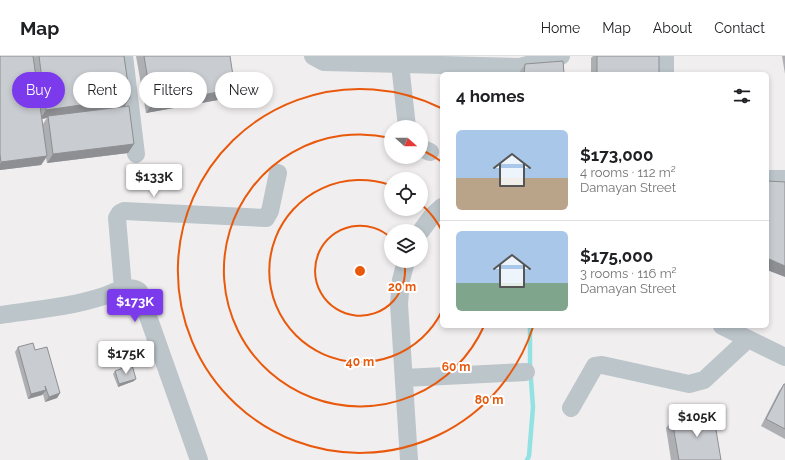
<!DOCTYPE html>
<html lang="en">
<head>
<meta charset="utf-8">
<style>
	body { margin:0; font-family:Raleway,sans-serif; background:#f6f6f6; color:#202124; height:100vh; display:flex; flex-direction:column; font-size:15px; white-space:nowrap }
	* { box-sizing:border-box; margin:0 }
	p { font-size:13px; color:#757577 }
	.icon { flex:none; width:22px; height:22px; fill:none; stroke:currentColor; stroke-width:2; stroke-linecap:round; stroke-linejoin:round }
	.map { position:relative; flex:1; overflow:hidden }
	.sheet { position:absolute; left:440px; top:16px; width:329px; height:256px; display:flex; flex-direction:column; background:#fff; border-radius:6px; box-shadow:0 2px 6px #0003 }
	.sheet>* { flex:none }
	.top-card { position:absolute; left:12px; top:16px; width:368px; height:36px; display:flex; gap:8px }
	.needle { width:26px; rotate:111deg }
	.buttons { position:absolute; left:384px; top:64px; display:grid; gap:8px }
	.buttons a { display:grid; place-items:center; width:44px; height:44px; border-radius:50%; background:#fff; box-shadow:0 2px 6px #0003; font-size:20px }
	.price { position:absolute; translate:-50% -34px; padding:0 9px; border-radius:4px; background:#fff; color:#222; font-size:13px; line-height:26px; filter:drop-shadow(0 1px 2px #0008) }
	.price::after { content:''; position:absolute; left:50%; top:24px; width:12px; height:9px; margin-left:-6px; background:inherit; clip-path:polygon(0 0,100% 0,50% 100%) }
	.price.current { background:#7c3aed; color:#fff }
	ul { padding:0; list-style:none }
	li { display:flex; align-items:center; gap:12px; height:100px; padding:0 16px }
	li+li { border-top:1px solid #e0e0e0 }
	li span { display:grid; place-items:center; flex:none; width:112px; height:80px; border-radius:6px; color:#555 }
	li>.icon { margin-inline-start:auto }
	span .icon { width:48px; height:48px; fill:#fffc; stroke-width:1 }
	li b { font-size:17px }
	h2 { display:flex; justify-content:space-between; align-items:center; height:48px; padding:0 16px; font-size:17px }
	.chip { padding:0 14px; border-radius:18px; background:#fff; box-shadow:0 2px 6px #0003; font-size:14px; line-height:36px }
	.chip.current { background:#7c3aed; color:#fff }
	header { display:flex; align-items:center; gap:24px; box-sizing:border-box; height:56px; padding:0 20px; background:#fff; border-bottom:1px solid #e0e0e0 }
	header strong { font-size:19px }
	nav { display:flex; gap:22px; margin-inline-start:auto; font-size:14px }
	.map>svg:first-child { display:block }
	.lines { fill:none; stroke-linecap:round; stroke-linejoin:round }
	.stream { stroke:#92e1e3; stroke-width:4.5 }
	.minor { stroke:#bbc5ca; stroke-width:18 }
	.wall { fill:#adafb3; fill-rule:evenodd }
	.shaded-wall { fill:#8d8f92 }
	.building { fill:#c9ccd0; stroke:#8d8f92 }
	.ring { fill:none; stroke:#e8590c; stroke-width:2 }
	.centre { fill:#e8590c; stroke:#fff; stroke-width:2 }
	.ring-label { font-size:12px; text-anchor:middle; font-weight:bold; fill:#e8590c; stroke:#fff; stroke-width:4; stroke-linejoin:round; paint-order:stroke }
</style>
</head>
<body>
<header>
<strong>Map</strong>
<nav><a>Home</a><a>Map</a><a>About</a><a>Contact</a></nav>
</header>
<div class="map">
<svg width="785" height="404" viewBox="0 0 785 404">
	<rect width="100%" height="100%" fill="#f1eeef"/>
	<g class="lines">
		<!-- stream -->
		<path class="stream" d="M527,404l2,-4 4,-49 -3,-41v-40"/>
		<!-- minor -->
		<path class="minor" d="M124,0l12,98
			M313,0l11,6 196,5 41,-11
			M400,8l7,63
			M665,18v-18
			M421,92l9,4
			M767,123h18
			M421,175l11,-15 10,-9
			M406,205l-5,19 -2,24 10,156
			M123,232l-6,-70 3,-5 4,-2 142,7 4,-7 8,-38
			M0,259c35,-5 71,-8 104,-19 11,-4 24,-12 35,-5l60,169
			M722,270l63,31
			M404,322l122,-6
			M571,352l24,-42 7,-1 87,19 15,-4 44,-41"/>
	</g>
	<!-- wall -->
	<path class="wall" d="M0,0h124l6,42 -6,8 4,47 -81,10 -1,-5 -5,7 -41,5zM47,62l-4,6 -1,-5z
		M136,0h94l-1,42 -83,15z
		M593,0h66v18h-68v-16z
		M782,0h3v18z
		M525,8l39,10h-45v-1z
		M18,291l17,3 25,43 -3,5 -12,4 -2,-8 -1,1 -14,4 -13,-47z
		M115,315l19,10 -16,6 -5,-13z
		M784,328h1v55l-24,-13 18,-35z
		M672,364l49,40h-50l-5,-32z"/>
	<!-- shaded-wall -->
	<path class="shaded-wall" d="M235,33l-6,9 -83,15 6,-9z
		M130,42l-6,9 -76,9 -1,2 -7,1 6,-9z
		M134,88l-6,9 -81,10 6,-9z
		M47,100l-6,9 -41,5v-6l1,-2z
		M767,202l18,8v11l-18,-7z
		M136,323l-2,2 -16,6 1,-3z
		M46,334l-4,5 -14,4 3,-5z
		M60,337l-3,5 -12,4 4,-5z"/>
	<!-- building -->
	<path class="building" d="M0,0h33l14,100 -46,6 -1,-8z
		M39,0h85l6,42 -84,12z
		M144,0h86l5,33 -83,15z
		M597,0h62v18h-62z
		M563,5l1,13h-40l1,-10z
		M129,50l5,38 -81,10 -5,-38z
		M767,125l18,1v84l-18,-8z
		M33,287l2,7 12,-3 13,46 -11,4 -4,-11 1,4 -15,4 -13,-47z
		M132,309l4,14 -17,5 -4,-13z
		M784,328h1v45l-19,-10z
		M713,356l8,48h-42l-7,-40z"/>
	<!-- distance rings -->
	<g class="ring">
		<path d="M404 205A45 45 0 1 1 391 182"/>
		<path d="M442 255A91 91 0 1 1 390 129M421 148A91 91 0 0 1 442 175"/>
		<path d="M484 270A136 136 0 1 1 391 82M422 94A136 136 0 0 1 442 106"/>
		<path d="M533 271A182 182 0 1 1 441 52"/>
	</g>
	<circle cx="360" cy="215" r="6" class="centre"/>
	<g class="ring-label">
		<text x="402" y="235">20 m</text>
		<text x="360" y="310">40 m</text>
		<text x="456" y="315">60 m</text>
		<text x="489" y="348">80 m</text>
	</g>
</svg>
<div class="buttons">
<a><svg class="needle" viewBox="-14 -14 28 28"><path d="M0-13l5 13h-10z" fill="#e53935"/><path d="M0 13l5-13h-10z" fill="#757577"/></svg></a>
<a><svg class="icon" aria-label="locate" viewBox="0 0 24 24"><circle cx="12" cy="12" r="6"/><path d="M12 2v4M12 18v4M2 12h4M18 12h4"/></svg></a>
<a><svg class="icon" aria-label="layers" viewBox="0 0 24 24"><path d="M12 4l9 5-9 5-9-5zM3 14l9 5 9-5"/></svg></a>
</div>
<b class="price" style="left:154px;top:142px">$133K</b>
<b class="price current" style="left:135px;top:267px">$173K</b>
<b class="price" style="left:126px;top:319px">$175K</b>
<b class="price" style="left:697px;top:382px">$105K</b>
<div class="top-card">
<a class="chip current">Buy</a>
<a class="chip">Rent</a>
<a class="chip">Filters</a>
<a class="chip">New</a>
</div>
<section class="sheet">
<h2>4 homes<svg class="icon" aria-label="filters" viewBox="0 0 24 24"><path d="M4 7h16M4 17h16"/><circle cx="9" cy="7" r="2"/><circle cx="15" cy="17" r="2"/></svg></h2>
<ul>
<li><span style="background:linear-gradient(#a9c7e8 60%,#b9a48a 0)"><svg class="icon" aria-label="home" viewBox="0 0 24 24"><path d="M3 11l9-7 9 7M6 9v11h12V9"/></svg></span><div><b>$173,000</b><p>4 rooms · 112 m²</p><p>Damayan Street</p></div></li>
<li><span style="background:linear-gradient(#a9c7e8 65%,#7fa58c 0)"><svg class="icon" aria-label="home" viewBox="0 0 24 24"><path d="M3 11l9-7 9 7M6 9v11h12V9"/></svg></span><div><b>$175,000</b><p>3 rooms · 116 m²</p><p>Damayan Street</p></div></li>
</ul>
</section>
</div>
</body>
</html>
